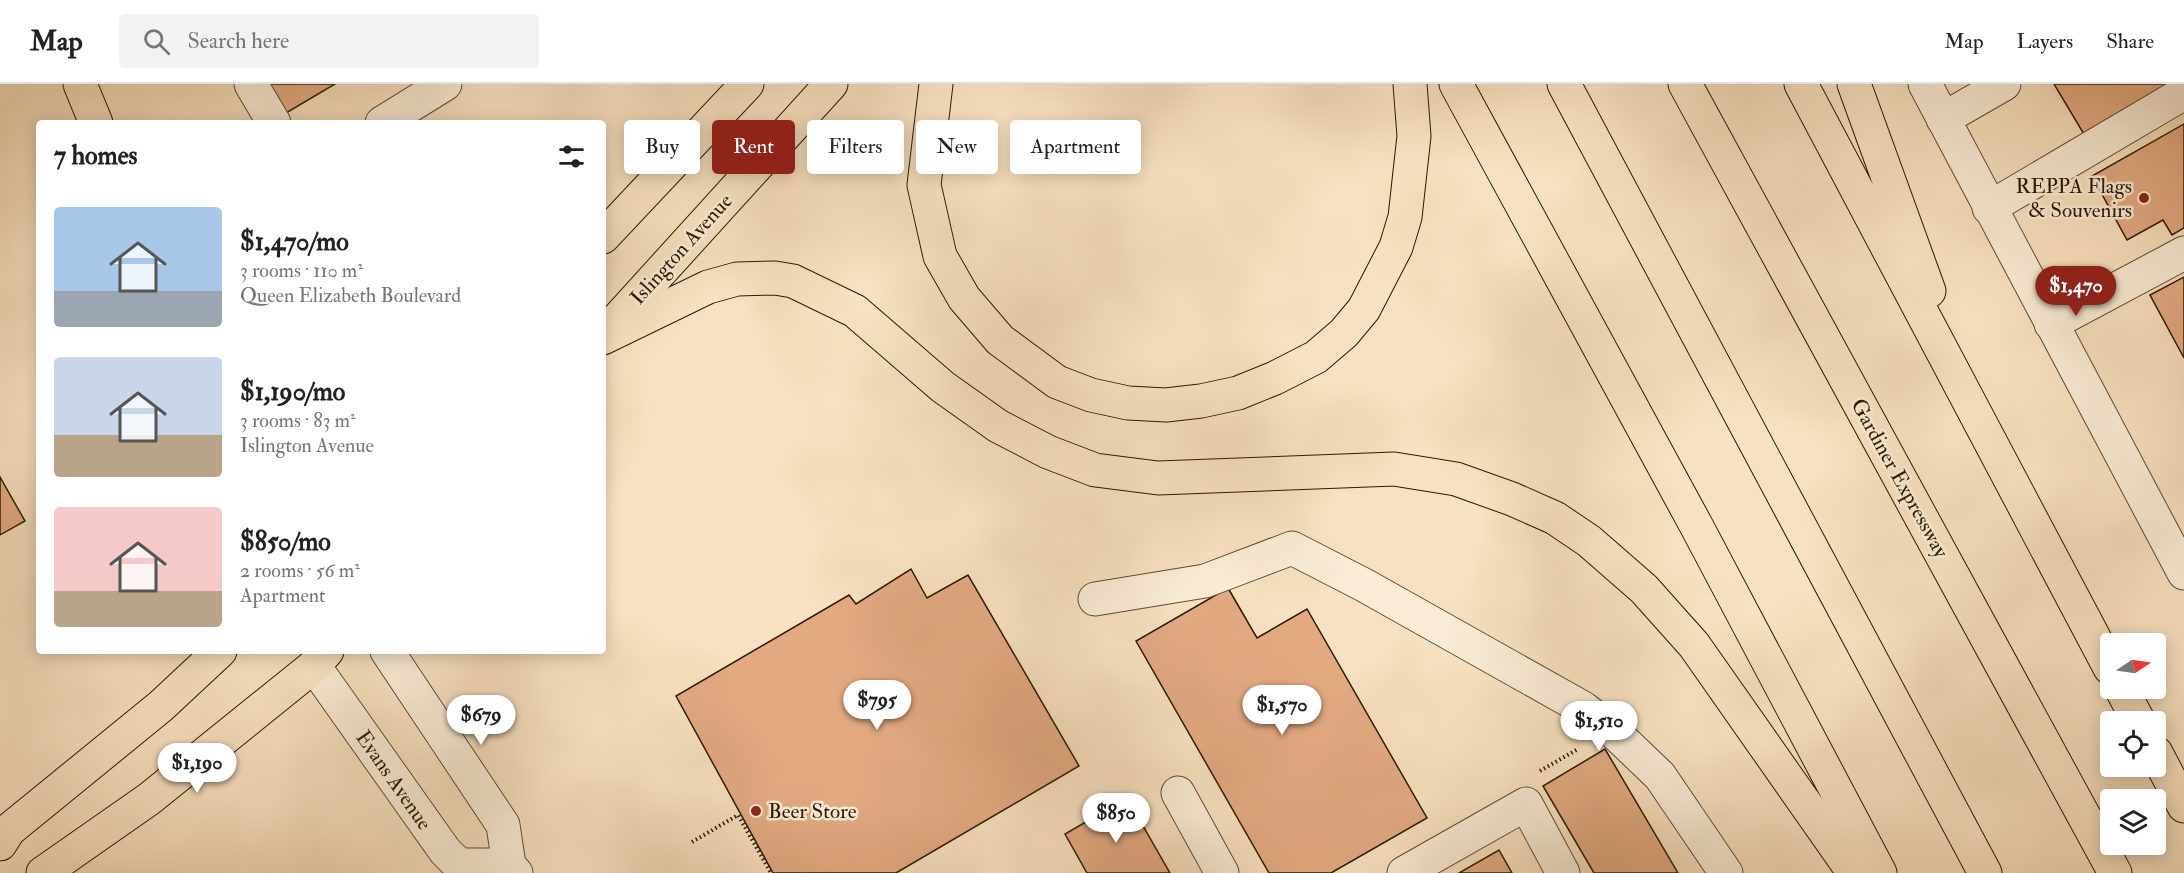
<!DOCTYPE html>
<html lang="en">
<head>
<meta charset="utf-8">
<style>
	body { margin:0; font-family:"IM FELL Double Pica",serif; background:#f2f2f2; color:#222; height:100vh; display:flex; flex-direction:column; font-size:22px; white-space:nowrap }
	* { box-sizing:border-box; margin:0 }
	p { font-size:20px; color:#767676 }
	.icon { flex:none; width:33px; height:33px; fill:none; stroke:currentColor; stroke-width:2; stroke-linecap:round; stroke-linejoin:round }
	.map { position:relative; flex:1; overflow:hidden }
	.drawer { position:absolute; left:36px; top:36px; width:570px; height:534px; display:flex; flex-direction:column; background:#fff; border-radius:6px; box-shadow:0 3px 15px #0003 }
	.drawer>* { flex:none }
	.guide { position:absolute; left:624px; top:36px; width:570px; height:54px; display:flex; gap:12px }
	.needle { width:39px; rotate:77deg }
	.fabs { position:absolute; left:2100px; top:549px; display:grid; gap:12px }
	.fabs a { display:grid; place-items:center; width:66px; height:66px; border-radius:6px; background:#fff; box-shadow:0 3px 15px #0003; font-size:30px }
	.price { position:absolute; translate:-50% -51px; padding:0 14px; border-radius:21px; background:#fff; color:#222; font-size:20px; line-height:39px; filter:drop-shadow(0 2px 3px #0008) }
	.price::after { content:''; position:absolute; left:50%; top:36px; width:18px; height:14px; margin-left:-9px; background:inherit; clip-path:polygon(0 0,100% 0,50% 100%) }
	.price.active { background:#8f2418; color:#fff }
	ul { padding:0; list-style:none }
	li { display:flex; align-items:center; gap:18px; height:150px; padding:0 18px }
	li span { display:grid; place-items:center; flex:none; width:168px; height:120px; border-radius:6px; color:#555 }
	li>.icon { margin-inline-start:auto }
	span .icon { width:72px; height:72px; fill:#fffc; stroke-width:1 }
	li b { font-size:26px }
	h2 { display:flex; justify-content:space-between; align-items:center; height:72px; padding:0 18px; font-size:26px }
	.chip { padding:0 21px; border-radius:6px; background:#fff; box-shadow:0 3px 15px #0003; font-size:21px; line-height:54px }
	.chip.active { background:#8f2418; color:#fff }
	header { display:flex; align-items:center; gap:36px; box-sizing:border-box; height:84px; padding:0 30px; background:#fff; border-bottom:2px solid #e0e0e0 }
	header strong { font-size:28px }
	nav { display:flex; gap:33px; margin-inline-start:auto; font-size:21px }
	.search { width:420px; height:54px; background:#f2f2f2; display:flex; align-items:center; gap:15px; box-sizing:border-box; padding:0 21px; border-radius:6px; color:#767676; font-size:22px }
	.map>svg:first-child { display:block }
	.building { fill:#e3aa82; stroke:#2a1901; stroke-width:1.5 }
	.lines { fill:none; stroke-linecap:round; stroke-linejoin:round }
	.minor-casing { stroke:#5e4b31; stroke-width:35 }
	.major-casing { stroke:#2a1901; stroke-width:35 }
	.highway-casing { stroke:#2a1901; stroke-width:35 }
	.path { stroke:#2a1901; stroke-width:4; stroke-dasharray:1.5 3; stroke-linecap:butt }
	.minor { stroke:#faecd6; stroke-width:33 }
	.major { stroke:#f8e1c0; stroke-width:33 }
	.highway { stroke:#f8e1c0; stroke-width:33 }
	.poi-dot { fill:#8f2418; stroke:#faecd6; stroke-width:2 }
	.labels { text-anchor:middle; stroke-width:5; stroke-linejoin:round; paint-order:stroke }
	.poi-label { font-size:21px; fill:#2a1901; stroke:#faecd6; text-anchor:end }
	.street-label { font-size:21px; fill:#2a1901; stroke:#faecd6 }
</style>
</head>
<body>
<header>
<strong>Map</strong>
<div class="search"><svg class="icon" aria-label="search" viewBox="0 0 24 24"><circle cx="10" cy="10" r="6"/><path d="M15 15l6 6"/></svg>Search here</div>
<nav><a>Map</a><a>Layers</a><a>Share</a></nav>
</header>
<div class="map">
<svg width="2184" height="789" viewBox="0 0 2184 789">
	<rect width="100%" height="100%" fill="#f8e1c0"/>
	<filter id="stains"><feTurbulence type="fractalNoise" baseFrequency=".00333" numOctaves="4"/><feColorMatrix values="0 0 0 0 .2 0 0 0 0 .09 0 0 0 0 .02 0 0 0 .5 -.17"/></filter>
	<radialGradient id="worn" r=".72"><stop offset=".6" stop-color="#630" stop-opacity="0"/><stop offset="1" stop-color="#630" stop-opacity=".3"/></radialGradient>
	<!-- building -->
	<path class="building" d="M262,0h73l-54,32z
		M2054,0h117l-86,52z
		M2184,40v104l-12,7 -9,-15 -36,20 -35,-64z
		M2184,193v81l-34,-63z
		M0,393l25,44 -25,14z
		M911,485l16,29 41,-23 111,191 -183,107h-123l-97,-177 173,-101 7,9z
		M1228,504l29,50 50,-29 120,209 -96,55h-62l-133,-232z
		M1605,665l73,124h-84l-51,-87z
		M1127,714l43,75h-83l-22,-39z
		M1499,766l13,23h-53z"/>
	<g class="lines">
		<defs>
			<path id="minor" d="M251,0l23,39
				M1925,0l259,489
				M1943,35l61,-35
				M382,39l63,-39
				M1989,124l195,-115
				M2051,240l133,-71
				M1095,515l110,-18 87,-33 72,37 219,123 30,23 47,45 66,97
				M387,567l116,174 6,40 7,8
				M314,582l131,185 14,14h50
				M1178,709l44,80
				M1404,789l122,-69 37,69"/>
			<path id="major" d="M80,0l16,39
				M603,153l144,-153
				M603,251l228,-251
				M0,760l9,-14 152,-124 59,-55
				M43,789l106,-74 165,-133 13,-15"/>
			<path id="highway" d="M936,0l-12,101 16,71 24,42 36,42 57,42 34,13 37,8 38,2 35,-4 37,-8 37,-15 41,-21 28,-24 20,-24 32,-62 9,-30 9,-81 -4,-52
				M1456,0l241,443 183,346
				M1564,0l421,789
				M1685,0l430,789
				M1801,0l309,584
				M1854,0l75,207
				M603,254l105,-51 29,-8 38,-1 18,3 62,30 88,76 55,39 50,26 47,18 63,8 236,-9 62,10 56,20 43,19 34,23 55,48 50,56 160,228
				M2121,604l18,34
				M2156,669l28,53"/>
		</defs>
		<!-- minor casing -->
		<use href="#minor" class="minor-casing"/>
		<!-- major casing -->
		<use href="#major" class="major-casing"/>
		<!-- highway casing -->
		<use href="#highway" class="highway-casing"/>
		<!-- path -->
		<path class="path" d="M1540,687l38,-22
			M692,758l46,-27 33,58"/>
		<!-- minor -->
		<use href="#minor" class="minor"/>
		<!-- major -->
		<use href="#major" class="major"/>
		<!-- highway -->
		<use href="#highway" class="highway"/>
	</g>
	<!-- markers -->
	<g class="poi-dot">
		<circle cx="2144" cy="114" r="6"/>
		<circle cx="756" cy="727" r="6"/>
	</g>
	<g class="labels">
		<!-- poi labels -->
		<g class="poi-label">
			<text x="2132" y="109">REPPA Flags<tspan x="2132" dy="24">&amp; Souvenirs</tspan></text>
			<text x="768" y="734" text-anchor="start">Beer Store</text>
		</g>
		<!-- street labels -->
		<g class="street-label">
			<text transform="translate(681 165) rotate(-48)" y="7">Islington Avenue</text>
			<text transform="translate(1900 394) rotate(61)" y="7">Gardiner Expressway</text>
			<text transform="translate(394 696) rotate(55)" y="7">Evans Avenue</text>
		</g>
	</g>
	<rect width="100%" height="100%" filter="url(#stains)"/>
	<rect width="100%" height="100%" fill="url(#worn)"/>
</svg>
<div class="fabs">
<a><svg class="needle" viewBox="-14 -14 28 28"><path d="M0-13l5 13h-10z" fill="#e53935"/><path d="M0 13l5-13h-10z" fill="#767676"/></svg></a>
<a><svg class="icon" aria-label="locate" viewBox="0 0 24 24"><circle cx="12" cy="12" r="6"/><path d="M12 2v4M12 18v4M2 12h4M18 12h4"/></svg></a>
<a><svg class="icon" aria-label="layers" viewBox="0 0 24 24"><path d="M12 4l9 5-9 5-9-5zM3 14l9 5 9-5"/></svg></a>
</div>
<b class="price active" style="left:2076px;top:233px">$1,470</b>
<b class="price" style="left:877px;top:647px">$795</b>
<b class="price" style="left:1282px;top:652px">$1,570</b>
<b class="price" style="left:481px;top:662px">$679</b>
<b class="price" style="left:1599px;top:668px">$1,510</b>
<b class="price" style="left:197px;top:710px">$1,190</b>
<b class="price" style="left:1116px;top:760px">$850</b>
<div class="guide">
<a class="chip">Buy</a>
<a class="chip active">Rent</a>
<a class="chip">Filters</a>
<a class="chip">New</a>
<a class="chip">Apartment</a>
</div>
<section class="drawer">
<h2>7 homes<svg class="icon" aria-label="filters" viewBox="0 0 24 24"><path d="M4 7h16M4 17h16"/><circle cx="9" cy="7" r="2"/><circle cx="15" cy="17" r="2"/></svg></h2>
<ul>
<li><span style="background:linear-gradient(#a9c7e8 70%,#9aa5b1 0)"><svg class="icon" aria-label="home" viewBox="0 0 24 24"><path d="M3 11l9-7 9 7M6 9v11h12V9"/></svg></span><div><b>$1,470/mo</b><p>3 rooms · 110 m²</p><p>Queen Elizabeth Boulevard</p></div></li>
<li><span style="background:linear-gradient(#c9d6e8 65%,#b9a48a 0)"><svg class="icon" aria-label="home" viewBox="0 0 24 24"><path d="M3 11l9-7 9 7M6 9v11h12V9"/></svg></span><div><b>$1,190/mo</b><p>3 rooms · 83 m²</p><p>Islington Avenue</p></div></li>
<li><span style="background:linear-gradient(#f6c9c9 70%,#b9a48a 0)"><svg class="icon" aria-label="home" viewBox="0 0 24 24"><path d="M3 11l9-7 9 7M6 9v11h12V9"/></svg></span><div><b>$850/mo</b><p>2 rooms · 56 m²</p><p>Apartment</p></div></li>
</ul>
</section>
</div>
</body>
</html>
